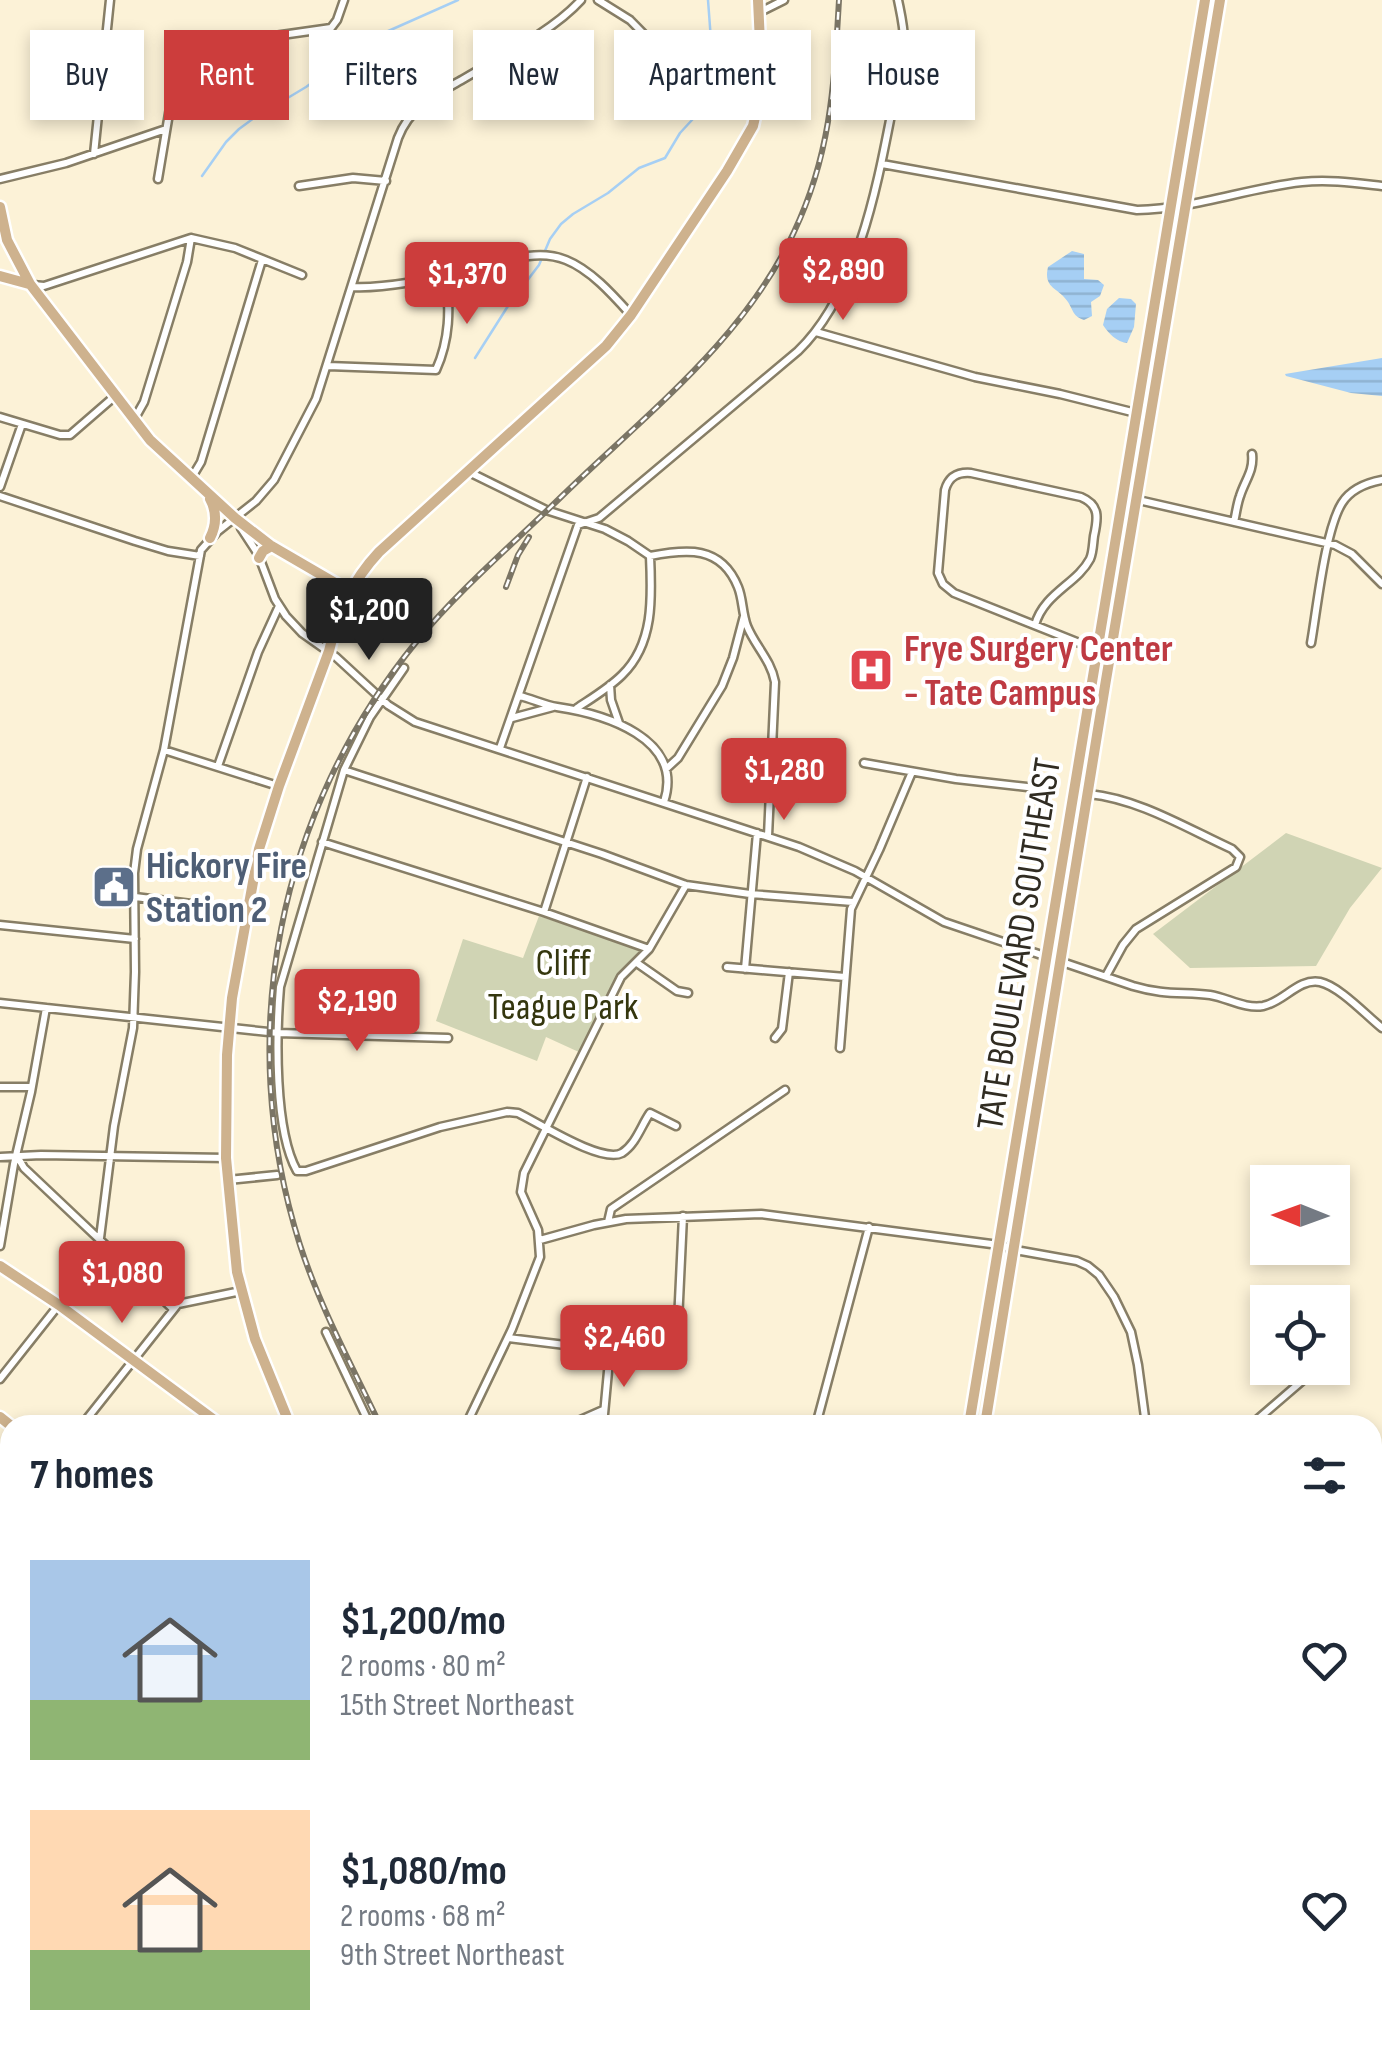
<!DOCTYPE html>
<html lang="en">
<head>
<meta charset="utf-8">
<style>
	body { margin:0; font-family:"Sofia Sans Condensed",sans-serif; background:#f6f6f7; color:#1f2937; height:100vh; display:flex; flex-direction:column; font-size:38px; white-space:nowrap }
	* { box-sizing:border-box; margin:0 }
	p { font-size:32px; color:#747a83 }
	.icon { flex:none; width:55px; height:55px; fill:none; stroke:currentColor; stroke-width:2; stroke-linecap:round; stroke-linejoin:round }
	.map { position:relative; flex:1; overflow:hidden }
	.drawer { position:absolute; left:0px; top:1415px; width:1382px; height:642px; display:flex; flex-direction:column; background:#fff; border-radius:30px 30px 0 0; box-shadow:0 5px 15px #0003 }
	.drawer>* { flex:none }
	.guide { position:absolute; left:30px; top:30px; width:1322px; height:90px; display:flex; gap:20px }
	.needle { width:65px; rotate:271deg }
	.fabs { position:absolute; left:1250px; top:1165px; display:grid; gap:20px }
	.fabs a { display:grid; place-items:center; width:100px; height:100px; border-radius:0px; background:#fff; box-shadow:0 5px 15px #0003; font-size:50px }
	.price { position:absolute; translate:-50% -85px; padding:0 22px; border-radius:10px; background:#cc3d3c; color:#fff; font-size:32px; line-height:65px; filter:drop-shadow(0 2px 5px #0008) }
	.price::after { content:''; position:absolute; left:50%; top:60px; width:30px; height:22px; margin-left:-15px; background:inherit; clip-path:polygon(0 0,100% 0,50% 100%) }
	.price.selected { background:#222; color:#fff }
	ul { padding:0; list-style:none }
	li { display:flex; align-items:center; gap:30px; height:250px; padding:0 30px }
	li span { display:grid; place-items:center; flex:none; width:280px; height:200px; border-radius:0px; color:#555 }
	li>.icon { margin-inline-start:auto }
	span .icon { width:120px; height:120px; fill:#fffc; stroke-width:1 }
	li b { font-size:42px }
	h2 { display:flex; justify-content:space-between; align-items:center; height:120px; padding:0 30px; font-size:42px }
	.pill { padding:0 35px; border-radius:0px; background:#fff; box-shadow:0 5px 15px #0003; font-size:35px; line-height:90px }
	.pill.selected { background:#cc3d3c; color:#fff }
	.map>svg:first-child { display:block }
	.education { fill:#f0e3f8 }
	.green { fill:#d0d4b4 }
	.water { fill:url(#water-rules) }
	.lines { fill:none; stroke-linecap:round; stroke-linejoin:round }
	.stream { stroke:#a6cff4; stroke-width:2.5 }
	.minor-casing { stroke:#877e66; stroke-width:11 }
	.major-casing { stroke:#fff; stroke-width:15 }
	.minor { stroke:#fff; stroke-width:6 }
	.major { stroke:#ceb28e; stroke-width:10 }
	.rail-casing { stroke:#7b7565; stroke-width:6 }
	.rail { stroke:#fff; stroke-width:2.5; stroke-dasharray:8; stroke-linecap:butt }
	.labels { text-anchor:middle; stroke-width:8; stroke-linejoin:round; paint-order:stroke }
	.health-label { font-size:38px; font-weight:bold; fill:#be3a42; stroke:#fff; text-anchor:start }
	.service-label { font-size:38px; font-weight:bold; fill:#4e5e75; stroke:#fff; text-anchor:start }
	.street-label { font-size:38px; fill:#302c22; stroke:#fff }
	.park-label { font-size:38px; fill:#34360e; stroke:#fff }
</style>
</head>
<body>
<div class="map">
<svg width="1382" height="2057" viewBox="0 0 1382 2057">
	<defs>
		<pattern id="water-rules" width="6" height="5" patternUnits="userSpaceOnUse" patternTransform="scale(2.5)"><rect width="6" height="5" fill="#a6cff4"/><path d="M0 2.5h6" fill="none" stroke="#8fb2d1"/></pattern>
	</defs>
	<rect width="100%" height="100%" fill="#fcf2d7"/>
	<!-- education -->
	<path class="education" d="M10,1526v522h153l-7,9h-156v-518z"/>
	<!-- green -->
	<path class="green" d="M1286,833l96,35 -32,40 -34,58 -126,2 -37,-34z
		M539,916l102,34 1,4 -17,12 -44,87 -35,-16 -9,24 -101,-40 27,-82 60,19z"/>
	<!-- water -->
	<path class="water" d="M1072,251l12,3v25l14,1 6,5 -4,11 -9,6 1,14 -8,4c-11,-4 -10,-8 -16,-18 -10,-15 -25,-13 -20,-35z
		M1119,298l12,1 5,5 -2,23 -7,16c-10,-1 -19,-10 -24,-18l4,-16z
		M1382,358v38l-31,-3 -65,-17 -1,-2z"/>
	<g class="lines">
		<!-- stream -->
		<path class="stream" d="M708,0l3,40 -3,45
			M202,176l24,-34 13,-13 34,-25 13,-5 20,-12 71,-51 81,-36
			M475,358l33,-52 31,-41 11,-26 11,-15 12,-10 35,-21 31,-25 26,-10 15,-25 23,-25 5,-15
			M1372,1917l10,-2"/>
		<defs>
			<path id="minor" d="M598,0l32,20 61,62 22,10 45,13
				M760,12l24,-12
				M94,154l16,-154
				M882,164l255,46c57,-1 110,-22 165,-28 27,-3 54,1 80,4
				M0,179l66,-16 100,-34
				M158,179l21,-125 11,-6 141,-20 6,-8 7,-20
				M299,186l54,-8 33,3
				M33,285l11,1 147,-48 44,10 67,27
				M352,287c30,2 86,-9 116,-16 31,-7 66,-24 98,-11 25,10 47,35 65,55
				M816,332l159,45 85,17 76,19
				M328,366l108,4c14,-31 14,-61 10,-94
				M0,417l60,18h10l45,-39
				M135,418l9,-16 43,-140 4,-24
				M469,472l77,38 59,19 23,12 22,15c36,-7 71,-11 88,31 5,12 4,26 9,39 8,20 24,34 28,56l-7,154
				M192,477l9,-15 61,-202
				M0,487l22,-63
				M0,496l135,45 33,10 32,5
				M1134,499l201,46 17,9 30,30
				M1234,522c2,-8 3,-18 6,-26 5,-16 14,-25 12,-42
				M241,528l17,26 17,45 11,17 16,17 34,24 52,48 27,17 384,125 56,24 89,51 189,64c30,9 49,6 77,9 18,3 35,14 53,11 21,-4 35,-28 57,-24 19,4 46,33 62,46
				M1035,625c9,-32 42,-41 55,-66 3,-6 3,-16 4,-23 4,-18 6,-31 -13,-39l-110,-24c-13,-1 -22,3 -26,17l-7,83 5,11 11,9 143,57 13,4
				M1311,643c6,-34 14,-113 31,-140 9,-14 24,-20 40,-23
				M404,668l-34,49 -26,53 -64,217c-4,48 -6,143 17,184h9l134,-44 67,-15 11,1c21,10 84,51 104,40 14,-9 19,-27 28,-40l26,13
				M610,685l1,15 8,23
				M520,696c12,3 25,9 37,11 47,7 128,31 107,95
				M577,708c15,-10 32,-20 45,-33 32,-31 30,-77 28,-119
				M512,718l41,-11
				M500,748l78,-223 21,-7 199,-167c58,-56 78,-159 93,-236 5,-22 11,-46 13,-69 1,-15 -3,-31 -6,-46
				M164,750l114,36
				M864,763l92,16 80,9
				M218,766l40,-114 21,-46
				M666,769l12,-11 44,-72 11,-28 11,-42
				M344,770l258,84 84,31 64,9 103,8
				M1089,794c50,5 97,34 143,55l8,8 -4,10 -100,62 -13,16 -17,31
				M322,842l222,70 105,37
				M135,897l113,14
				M544,912l43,-135
				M0,925l135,14
				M637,963l40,28 11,2
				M727,967l118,10
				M745,969l12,-136
				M0,1003l278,30 170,5
				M775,1038l7,-9 7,-57
				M840,1048l11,-139 28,-59 33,-78
				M0,1087h31
				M17,1156l7,12 149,141
				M0,1157l41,-2 185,3
				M228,1180l49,-5
				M608,1222l3,-13 174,-119
				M540,1240l54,-15 32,-6 135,-5 238,31 22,6 56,10 11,5 11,9 15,22 17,35 7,33 8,60
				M0,1246l14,-82 17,-72 15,-84
				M326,1332l44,93
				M508,1338l163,20 6,-15 6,-127
				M1332,1350l6,-7
				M0,1379l84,-106 11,-15 4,-12 15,-120 19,-98 2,-56 -1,-99 3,-24 27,-99 37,-200 16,-18 39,-31 18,-21 42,-81 82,-261c12,-32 39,-44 67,-60 37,-22 88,-47 116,-78
				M82,1425l96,-121 63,-13
				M466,1425l46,-96 28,-72 -2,-27 -17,-38 3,-19 97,-196 28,-28 37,-64
				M569,1425l34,-15
				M603,1425l7,-75
				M816,1425l53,-198
				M1251,1425l66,-57
				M0,1532l10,-13
				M1372,1625l10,8
				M0,1683l10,7
				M0,1833l10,-3
				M1372,1883l10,-3
				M1372,1958l10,2
				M1372,2037l10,2
				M243,2048l7,9
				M688,2048l4,9
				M826,2048l8,9
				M159,2057l7,-9
				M290,2057l20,-6 43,-3
				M382,2057l7,-9
				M510,2057l7,-9
				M869,2057v-9
				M1198,2057v-9"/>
			<path id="major" d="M0,207l7,33 23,44 120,156 85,78 35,27 79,46
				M0,276l29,8
				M210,499c7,13 7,25 0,39
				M259,558l4,-7 9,-5
				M0,1266l59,39 162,120
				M0,1417l10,8
				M290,1425l-35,-86 -18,-67 -11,-114 1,-103 5,-57 27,-149 20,-63 50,-135c9,-39 23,-70 50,-99l227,-206 25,-31 96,-144 26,-45 9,-40 -4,-86
				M969,1425l236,-1425
				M985,1425l120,-739 115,-686
				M1372,1516l10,-6
				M662,2048l4,9
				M630,2057l7,-9
				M957,2057v-9
				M1058,2057l2,-9"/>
		</defs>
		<!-- minor casing -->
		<use href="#minor" class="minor-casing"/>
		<!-- major casing -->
		<use href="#major" class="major-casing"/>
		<!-- minor -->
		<use href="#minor" class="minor"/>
		<!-- major -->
		<use href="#major" class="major"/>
		<defs>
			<path id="rail" d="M506,587l12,-32 11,-18
				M380,1425c-28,-59 -60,-118 -80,-180 -67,-210 -22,-434 117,-604 43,-52 96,-97 145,-145 83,-81 182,-156 232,-264 37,-78 40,-147 45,-232
				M676,2048l5,9"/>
		</defs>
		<!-- rail casing -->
		<use href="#rail" class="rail-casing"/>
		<!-- rail -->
		<use href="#rail" class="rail"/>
	</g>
	<!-- icons -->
	<defs>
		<symbol id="hospital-square" viewBox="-11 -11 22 22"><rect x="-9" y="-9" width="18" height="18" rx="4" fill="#e0444e" stroke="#fff"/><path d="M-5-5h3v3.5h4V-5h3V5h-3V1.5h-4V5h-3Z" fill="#fff"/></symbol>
		<symbol id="civic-square" viewBox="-11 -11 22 22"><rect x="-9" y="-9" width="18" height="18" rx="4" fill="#5c6f8a" stroke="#fff"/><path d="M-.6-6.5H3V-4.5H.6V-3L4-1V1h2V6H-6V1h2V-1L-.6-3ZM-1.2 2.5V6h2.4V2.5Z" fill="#fff"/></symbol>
	</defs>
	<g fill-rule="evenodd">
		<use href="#hospital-square" x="846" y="645" width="50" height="50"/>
		<use href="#civic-square" x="89" y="862" width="50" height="50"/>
	</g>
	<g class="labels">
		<!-- health labels -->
		<g class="health-label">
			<text x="904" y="661">Frye Surgery Center<tspan x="904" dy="44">- Tate Campus</tspan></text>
		</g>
		<!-- service labels -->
		<g class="service-label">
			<text x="146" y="878">Hickory Fire<tspan x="146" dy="44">Station 2</tspan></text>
		</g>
		<!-- street labels -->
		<g class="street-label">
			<text transform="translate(1018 944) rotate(-81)" y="13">TATE BOULEVARD SOUTHEAST</text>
		</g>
		<!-- park labels -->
		<g class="park-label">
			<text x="563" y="975">Cliff<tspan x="563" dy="44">Teague Park</tspan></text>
		</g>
	</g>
</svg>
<div class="fabs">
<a><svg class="needle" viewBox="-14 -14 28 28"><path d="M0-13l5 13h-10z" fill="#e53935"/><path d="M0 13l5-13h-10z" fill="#747a83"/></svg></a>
<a><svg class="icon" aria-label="locate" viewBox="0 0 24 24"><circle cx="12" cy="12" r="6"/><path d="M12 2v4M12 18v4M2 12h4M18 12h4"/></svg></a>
</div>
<b class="price" style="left:843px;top:323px">$2,890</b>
<b class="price" style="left:467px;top:327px">$1,370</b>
<b class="price selected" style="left:369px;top:663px">$1,200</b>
<b class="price" style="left:784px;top:823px">$1,280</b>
<b class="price" style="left:357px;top:1054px">$2,190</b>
<b class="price" style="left:122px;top:1326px">$1,080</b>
<b class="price" style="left:624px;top:1390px">$2,460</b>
<div class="guide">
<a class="pill">Buy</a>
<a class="pill selected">Rent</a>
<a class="pill">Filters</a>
<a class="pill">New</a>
<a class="pill">Apartment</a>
<a class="pill">House</a>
</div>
<section class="drawer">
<h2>7 homes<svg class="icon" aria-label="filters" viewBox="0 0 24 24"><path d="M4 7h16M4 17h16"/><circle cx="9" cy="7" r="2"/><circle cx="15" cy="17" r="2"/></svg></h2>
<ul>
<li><span style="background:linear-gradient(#a9c7e8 70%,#8fb573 0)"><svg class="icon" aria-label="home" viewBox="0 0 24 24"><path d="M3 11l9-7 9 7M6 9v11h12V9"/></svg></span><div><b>$1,200/mo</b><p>2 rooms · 80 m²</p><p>15th Street Northeast</p></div><svg class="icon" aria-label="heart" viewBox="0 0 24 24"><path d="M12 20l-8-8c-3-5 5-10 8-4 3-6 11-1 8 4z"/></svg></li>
<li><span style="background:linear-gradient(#ffd9b3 70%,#8fb573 0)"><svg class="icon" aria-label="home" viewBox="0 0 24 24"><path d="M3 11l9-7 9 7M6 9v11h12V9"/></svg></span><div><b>$1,080/mo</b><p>2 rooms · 68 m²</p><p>9th Street Northeast</p></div><svg class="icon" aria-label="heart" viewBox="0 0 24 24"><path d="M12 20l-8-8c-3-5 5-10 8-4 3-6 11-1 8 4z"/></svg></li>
</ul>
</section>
</div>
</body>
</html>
